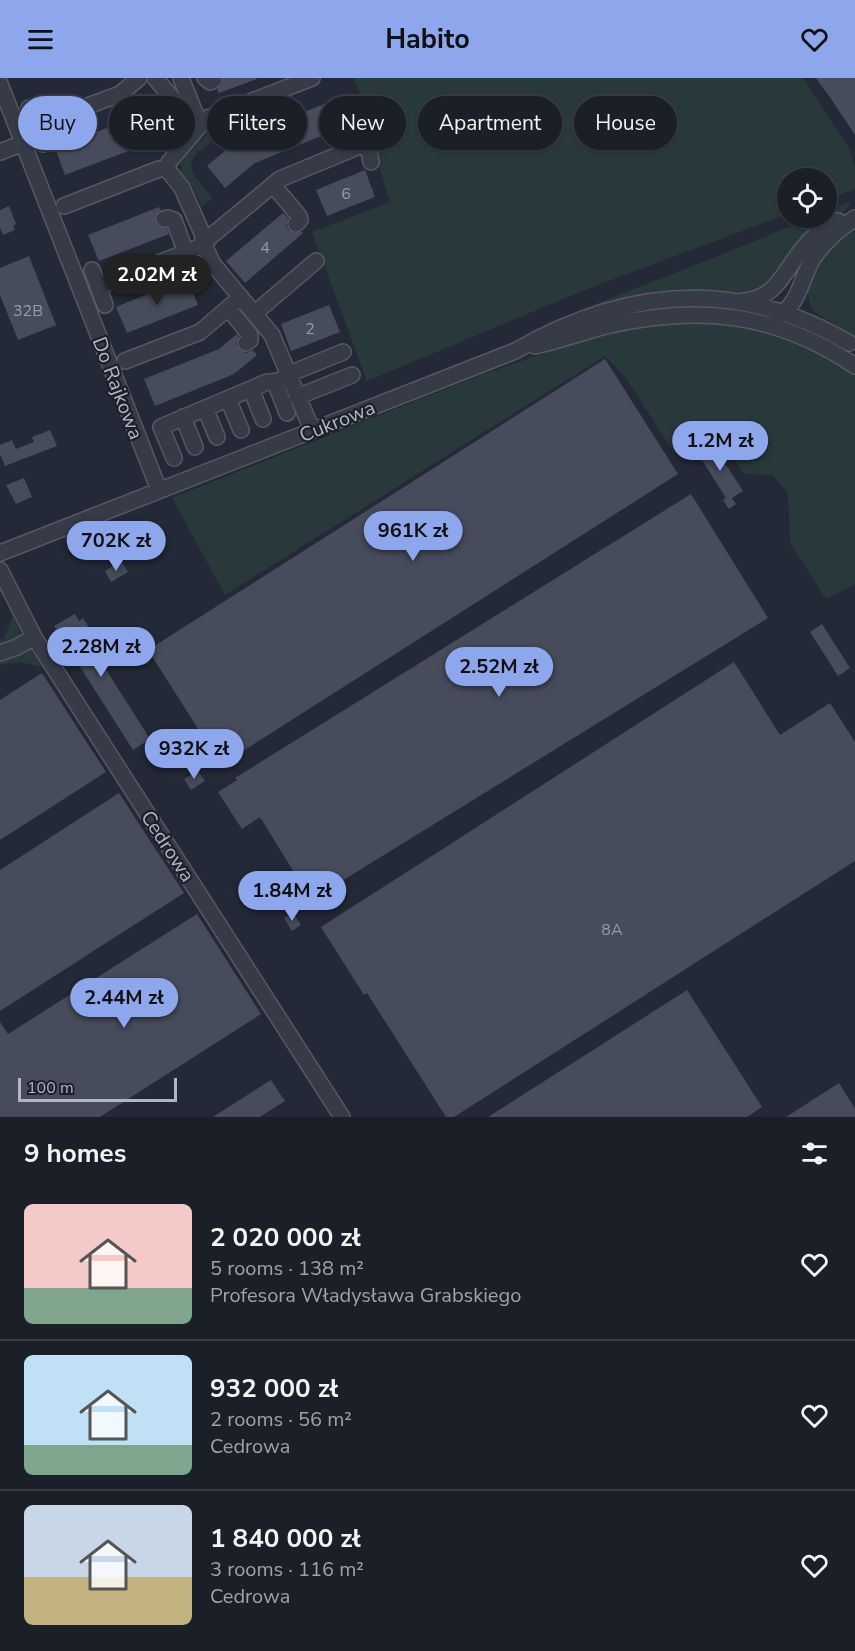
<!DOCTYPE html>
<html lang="en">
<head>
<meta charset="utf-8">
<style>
	body { margin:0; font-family:"Nunito Sans",sans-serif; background:#232730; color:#f1f3f6; height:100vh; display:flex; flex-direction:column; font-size:22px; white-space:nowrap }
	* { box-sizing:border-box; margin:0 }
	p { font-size:20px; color:#9fa2a8 }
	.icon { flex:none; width:33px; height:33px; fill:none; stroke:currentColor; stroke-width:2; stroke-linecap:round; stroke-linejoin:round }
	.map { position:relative; height:1039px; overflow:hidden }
	.details { display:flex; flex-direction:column; background:#1a1f28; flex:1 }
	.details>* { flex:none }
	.banner { position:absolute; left:18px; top:18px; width:819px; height:54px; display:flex; gap:12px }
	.fabs { position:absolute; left:777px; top:90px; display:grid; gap:12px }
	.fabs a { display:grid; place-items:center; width:60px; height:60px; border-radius:50%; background:#1a1f28; box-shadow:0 2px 4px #0004,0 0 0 2px #383d45; font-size:30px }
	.scale { position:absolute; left:18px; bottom:15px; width:159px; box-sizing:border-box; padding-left:6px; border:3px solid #b1b6c3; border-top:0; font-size:16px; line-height:21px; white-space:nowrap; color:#b1b6c3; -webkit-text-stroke:4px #1c202b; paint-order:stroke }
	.price { position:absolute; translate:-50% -51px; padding:0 14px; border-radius:21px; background:#8ea6eb; color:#111; font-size:20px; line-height:39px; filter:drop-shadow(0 2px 3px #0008) }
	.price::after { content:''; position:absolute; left:50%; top:36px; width:18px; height:14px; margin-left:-9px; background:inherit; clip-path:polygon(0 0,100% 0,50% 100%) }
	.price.active { background:#222; color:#fff }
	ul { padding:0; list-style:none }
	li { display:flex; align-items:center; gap:18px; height:150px; padding:0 24px }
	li+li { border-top:2px solid #383d45 }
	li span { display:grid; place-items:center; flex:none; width:168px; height:120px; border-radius:9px; color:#555 }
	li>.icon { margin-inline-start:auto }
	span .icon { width:72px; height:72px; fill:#fffc; stroke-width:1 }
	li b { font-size:26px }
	h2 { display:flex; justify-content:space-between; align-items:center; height:72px; padding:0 24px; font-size:26px }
	.tag { padding:0 21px; border-radius:27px; background:#1a1f28; box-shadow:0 2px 4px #0004,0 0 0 2px #383d45; font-size:21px; line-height:54px }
	.tag.active { background:#8ea6eb; color:#111 }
	header { display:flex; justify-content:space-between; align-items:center; height:78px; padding:0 24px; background:#8ea6eb; color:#111; font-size:27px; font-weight:700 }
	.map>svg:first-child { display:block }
	.green { fill:#29393b }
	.building { fill:#474c5c }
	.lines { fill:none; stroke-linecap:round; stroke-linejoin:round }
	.minor-casing { stroke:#545964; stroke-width:18 }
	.minor { stroke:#363b47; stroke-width:15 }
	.labels { text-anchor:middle; stroke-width:4.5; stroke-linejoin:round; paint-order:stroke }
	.number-label { font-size:16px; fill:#969ca9 }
	.street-label { font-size:20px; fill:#b1b6c3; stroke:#1c202b }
</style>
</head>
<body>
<header><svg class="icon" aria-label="menu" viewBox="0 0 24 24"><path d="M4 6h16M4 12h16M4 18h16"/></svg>Habito<svg class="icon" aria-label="heart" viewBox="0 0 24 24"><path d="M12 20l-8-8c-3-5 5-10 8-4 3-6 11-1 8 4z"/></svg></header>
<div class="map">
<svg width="855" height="1039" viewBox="0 0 855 1039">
	<rect width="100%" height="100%" fill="#232936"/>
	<!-- green -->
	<path class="green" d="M354,0h449l47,72 5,18v21l-28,10 -1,-21h-38l-1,36 -205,77 -215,90 -55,-149 78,-30 -12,-40 -13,-52 1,-7 -6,-9z
		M208,54l7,6 -21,18 -3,10 4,11 18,21 -11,8 -1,3 -1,-3 1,-3 -10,-18 -11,-13 2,-4 -2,-4z
		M850,124v2c-8,15 -31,21 -44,31 -21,15 -27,49 -51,57 -14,5 -31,0 -45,-1 -11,-1 -22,-1 -32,-1 -27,0 -59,10 -85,18v-3l105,-41 113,-46h15l1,-7z
		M855,147v112l-39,-24 -6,-9 -3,-13 3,-15 22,-34z
		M697,243l39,2 27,6 59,23 33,20v212l-29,15 -36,-56 -2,-50 -16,-18 -28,-1 -27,-42 -42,22 -50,-77 -20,-21 -380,239 -53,-97 309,-123 110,-38 67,-14z
		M13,537l8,20 21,32 -21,-5 -21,3v-26h4z"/>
	<!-- building -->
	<path class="building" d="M223,0h33l1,1 -38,14 -2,-4 5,-4z
		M816,0h39v57l-24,-36z
		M349,16l10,26 -1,1 -103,42 -30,25 -18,-22 33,-28z
		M159,19l5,6 -3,7 2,6 4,3 5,1 5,-2 1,1 -29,24 -84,32 -10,-27 78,-30z
		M365,92l10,27 -48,19 -11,-26z
		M9,128l7,18 -3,2 2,4 -12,5 -3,-7v-18z
		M159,129l2,3 -6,6v6l6,6h6l2,6 -70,27 -11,-26z
		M283,135l5,5 -2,8 3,4 5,3 8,-1 1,1 -58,50 -19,-22z
		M29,178l27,69 -38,15 -18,-45v-27z
		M187,200l11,27 -71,28 -11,-26z
		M329,227l11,27 -49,19 -10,-27z
		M237,256l2,3 -3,7 3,5 8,4 6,-3 4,5 -23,19 -79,32 -11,-27 75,-30z
		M605,281l73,115 -457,291 -73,-115z
		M50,352l7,16 -52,20 -5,-12v-9l12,-5 4,9 18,-7 -2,-5z
		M710,362l33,51 -11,7 4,6 -7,5 -6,-9 3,-2 -31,-49z
		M24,400l8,19 -16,7 -10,-19z
		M691,416l77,124 -457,282 -51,-83 -18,12 -24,-37 19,-12 -2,-2z
		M121,483l7,11 -17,10 -6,-11z
		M75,536l4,7 4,-3 15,24 -7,4 59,93 -17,11 -79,-124z
		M822,546l28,44 -12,8 -28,-44z
		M734,584l46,73 50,-32 25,39v119l-401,256h-8l-79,-124 -3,2 -43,-68z
		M42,595l64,99 -106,68v-140z
		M198,693l7,10 -14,9 -7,-11z
		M119,715l65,100 -184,118v-141z
		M293,835l8,12 -9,6 -8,-13z
		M197,836l64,100 -161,103h-100v-95l8,12z
		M687,912l75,117 -15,10h-259z
		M271,1002l14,21 -25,16h-47z
		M839,1005l16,26v8h-69z"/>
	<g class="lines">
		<defs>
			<path id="minor" d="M155,0l19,22v8l-3,2
				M181,0l19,47
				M205,0l5,4 4,-2
				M0,6l159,406
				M29,30l14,36
				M36,47l84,-31 19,-16
				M365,50l6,34
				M0,74l23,-9
				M273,107l26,31 1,4 -4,4
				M64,128l95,-37h8
				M164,141l4,-1 6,2 12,33
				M92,192l13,35
				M98,209l106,-42 6,-8 70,-58 87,-36
				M743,223c34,-2 42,-32 61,-54 9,-11 21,-20 34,-26
				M228,230l22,27v5l-4,3
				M255,235l61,-52
				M777,237c23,-9 24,-39 37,-58 11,-16 25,-28 41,-39
				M535,268c24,-5 47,-14 71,-20 92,-21 170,-14 249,40
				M125,283l75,-29 41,-35
				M275,304l12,31
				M251,311l12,30
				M297,319l55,-22
				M228,321l13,31
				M205,330l12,29
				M183,339l12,30
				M312,352l-40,-95 -59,-71 -9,-19 -2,-12 -20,-45 -15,-19 2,-7 34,-40 5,-4 104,-40
				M174,380l-13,-31 106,-45c9,0 15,-1 22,-8l54,-22
				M0,475l515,-202c110,-63 222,-74 334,-8
				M0,492l34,67 308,480
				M0,575l17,-6 17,-10"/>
		</defs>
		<!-- minor casing -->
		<use href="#minor" class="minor-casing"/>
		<!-- minor -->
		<use href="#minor" class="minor"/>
	</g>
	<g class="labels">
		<!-- number labels -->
		<g class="number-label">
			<text x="346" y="121">6</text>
			<text x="265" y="175">4</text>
			<text x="28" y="238">32B</text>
			<text x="310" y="256">2</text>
			<text x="612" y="857">8A</text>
		</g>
		<!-- street labels -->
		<g class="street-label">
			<text transform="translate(118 310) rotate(69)" y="7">Do Rajkowa</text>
			<text transform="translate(337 343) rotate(-22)" y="7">Cukrowa</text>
			<text transform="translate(168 768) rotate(57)" y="7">Cedrowa</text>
		</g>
	</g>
</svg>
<div class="fabs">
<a><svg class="icon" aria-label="locate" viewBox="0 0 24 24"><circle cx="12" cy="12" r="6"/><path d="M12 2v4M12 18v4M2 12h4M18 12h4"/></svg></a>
</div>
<div class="scale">100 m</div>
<b class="price active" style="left:157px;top:228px">2.02M zł</b>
<b class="price" style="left:720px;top:394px">1.2M zł</b>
<b class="price" style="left:413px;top:484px">961K zł</b>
<b class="price" style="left:116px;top:494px">702K zł</b>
<b class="price" style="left:101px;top:600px">2.28M zł</b>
<b class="price" style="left:499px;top:620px">2.52M zł</b>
<b class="price" style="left:194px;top:702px">932K zł</b>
<b class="price" style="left:292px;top:844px">1.84M zł</b>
<b class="price" style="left:124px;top:951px">2.44M zł</b>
<div class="banner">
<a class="tag active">Buy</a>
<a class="tag">Rent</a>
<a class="tag">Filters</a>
<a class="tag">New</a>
<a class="tag">Apartment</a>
<a class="tag">House</a>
</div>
</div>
<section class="details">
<h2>9 homes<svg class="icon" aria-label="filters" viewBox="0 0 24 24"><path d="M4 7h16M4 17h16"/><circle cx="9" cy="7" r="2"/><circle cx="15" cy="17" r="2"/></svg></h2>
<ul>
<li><span style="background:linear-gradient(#f6c9c9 70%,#7fa58c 0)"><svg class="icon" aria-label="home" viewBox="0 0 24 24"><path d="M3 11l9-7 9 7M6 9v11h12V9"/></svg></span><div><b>2 020 000 zł</b><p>5 rooms · 138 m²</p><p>Profesora Władysława Grabskiego</p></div><svg class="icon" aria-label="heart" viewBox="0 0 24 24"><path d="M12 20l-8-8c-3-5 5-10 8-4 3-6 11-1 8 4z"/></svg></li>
<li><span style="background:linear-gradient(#bfe0f5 75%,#7fa58c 0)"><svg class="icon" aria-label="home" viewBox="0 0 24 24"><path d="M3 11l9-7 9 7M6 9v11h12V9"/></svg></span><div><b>932 000 zł</b><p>2 rooms · 56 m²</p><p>Cedrowa</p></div><svg class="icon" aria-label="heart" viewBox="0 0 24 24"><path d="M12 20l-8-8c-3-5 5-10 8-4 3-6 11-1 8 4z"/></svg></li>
<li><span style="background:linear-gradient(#c9d6e8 60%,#c2b280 0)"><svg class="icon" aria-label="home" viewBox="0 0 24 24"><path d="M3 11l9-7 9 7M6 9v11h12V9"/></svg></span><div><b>1 840 000 zł</b><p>3 rooms · 116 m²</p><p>Cedrowa</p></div><svg class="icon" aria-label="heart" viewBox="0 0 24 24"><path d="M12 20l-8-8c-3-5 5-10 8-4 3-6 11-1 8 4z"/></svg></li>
</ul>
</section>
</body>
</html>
